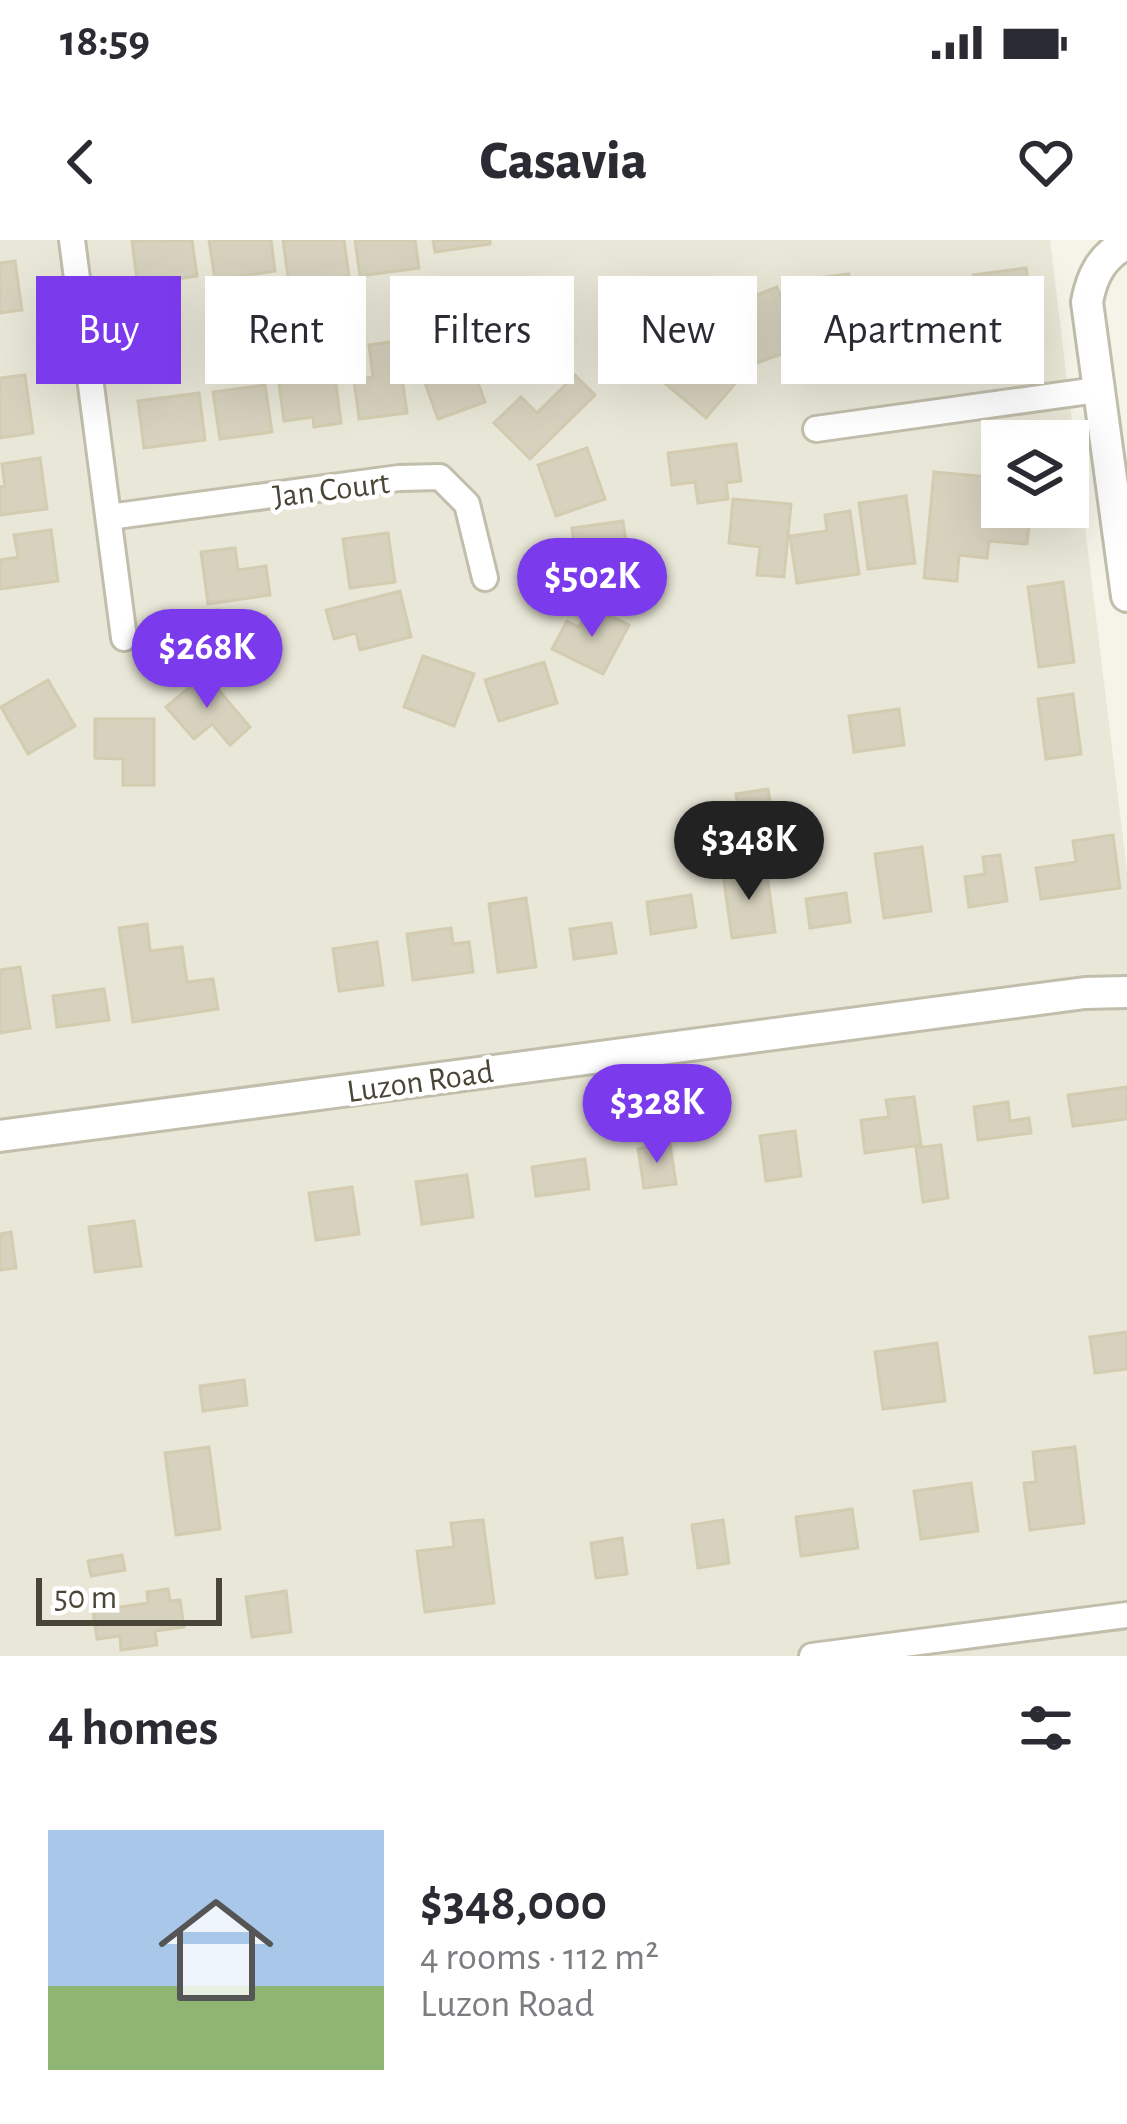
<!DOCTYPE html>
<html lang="en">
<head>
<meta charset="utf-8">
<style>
	body { margin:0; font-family:"Alegreya Sans",sans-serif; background:#f7f7f7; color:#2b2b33; height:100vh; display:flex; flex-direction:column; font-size:45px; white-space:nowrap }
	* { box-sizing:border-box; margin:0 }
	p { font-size:39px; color:#7c7c81 }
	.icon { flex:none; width:66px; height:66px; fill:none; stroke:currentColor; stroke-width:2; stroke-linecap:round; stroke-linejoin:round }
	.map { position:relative; height:1416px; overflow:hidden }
	.drawer { display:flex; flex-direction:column; background:#fff; flex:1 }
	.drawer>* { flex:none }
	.hud { position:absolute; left:36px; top:36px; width:1056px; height:108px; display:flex; gap:24px }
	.buttons { position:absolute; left:981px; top:180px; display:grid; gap:24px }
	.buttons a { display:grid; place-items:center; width:108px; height:108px; border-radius:0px; background:#fff; box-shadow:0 12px 48px #0002; font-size:60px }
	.scale { position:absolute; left:36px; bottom:30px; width:186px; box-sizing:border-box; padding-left:12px; border:6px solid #494637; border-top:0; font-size:33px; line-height:42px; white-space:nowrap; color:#494637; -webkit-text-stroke:9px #fff; paint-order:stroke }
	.price { position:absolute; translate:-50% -102px; padding:0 27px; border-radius:42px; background:#7c3aed; color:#fff; font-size:39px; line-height:78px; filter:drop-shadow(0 3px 6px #0008) }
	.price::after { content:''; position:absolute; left:50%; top:72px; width:36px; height:27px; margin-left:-18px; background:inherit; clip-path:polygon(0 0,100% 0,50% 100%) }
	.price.current { background:#222; color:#fff }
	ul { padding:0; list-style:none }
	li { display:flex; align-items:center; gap:36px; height:300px; padding:0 48px }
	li+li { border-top:3px solid #e1e1e2 }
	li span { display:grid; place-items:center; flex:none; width:336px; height:240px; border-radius:0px; color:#555 }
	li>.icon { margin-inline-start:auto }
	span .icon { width:144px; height:144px; fill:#fffc; stroke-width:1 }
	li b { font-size:51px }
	h2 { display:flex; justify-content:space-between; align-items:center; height:144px; padding:0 48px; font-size:51px }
	.tag { padding:0 42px; border-radius:0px; background:#fff; box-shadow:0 12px 48px #0002; font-size:42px; line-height:108px }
	.tag.current { background:#7c3aed; color:#fff }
	.status { display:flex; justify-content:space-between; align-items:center; height:84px; padding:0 60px; background:#fff; direction:ltr }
	.status svg { height:33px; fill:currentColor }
	header { display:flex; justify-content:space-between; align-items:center; height:156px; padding:0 48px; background:#fff; font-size:54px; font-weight:800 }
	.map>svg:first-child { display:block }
	.residential { fill:#e9e7d7; fill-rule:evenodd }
	.building { fill:#d7d2be; stroke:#d3ccb1; stroke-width:3 }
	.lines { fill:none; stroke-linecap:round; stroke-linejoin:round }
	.minor-casing { stroke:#c1beab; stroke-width:30 }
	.tertiary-casing { stroke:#c1beab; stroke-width:36 }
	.minor { stroke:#fff; stroke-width:24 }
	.tertiary { stroke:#fff; stroke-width:30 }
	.labels { text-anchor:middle; stroke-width:9; stroke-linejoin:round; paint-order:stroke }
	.street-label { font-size:33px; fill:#494637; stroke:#fff }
</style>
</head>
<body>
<div class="status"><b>18:59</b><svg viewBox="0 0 49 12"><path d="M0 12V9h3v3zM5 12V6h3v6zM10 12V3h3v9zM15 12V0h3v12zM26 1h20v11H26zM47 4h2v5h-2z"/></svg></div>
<header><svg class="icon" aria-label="back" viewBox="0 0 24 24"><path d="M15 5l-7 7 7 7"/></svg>Casavia<svg class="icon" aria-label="heart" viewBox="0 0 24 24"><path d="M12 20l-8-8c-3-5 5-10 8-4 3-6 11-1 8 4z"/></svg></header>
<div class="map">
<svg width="1127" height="1416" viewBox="0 0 1127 1416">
	<rect width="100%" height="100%" fill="#f5f4e9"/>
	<!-- residential -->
	<path class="residential" d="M0,0h1050l77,631v785h-1127zM1002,201h66v66h-66z"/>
	<!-- building -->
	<path class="building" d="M192,0l5,36 -32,5 2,11 -28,4 -7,-55z
		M209,0h62l4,31 -60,9z
		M283,0h61l5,36 -60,8z
		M355,0h60l4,28 -59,8z
		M433,0h57v4l-55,8z
		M15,21l7,49 -22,3v-50z
		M1026,28l10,68 -54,8 -9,-69z
		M849,34l9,66 -47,7 -9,-67z
		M739,41l7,18 31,-12 23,60 -54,20 -30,-78z
		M908,49l9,65 -47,6 -9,-65z
		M971,65l5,41 -47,7 -5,-41z
		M688,85l56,48 -38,45 -46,-39 22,-26 -10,-9z
		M397,101l10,72 -48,6 -5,-39 19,-3 -4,-32z
		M472,126l13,36 -47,17 -13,-36z
		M25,135l8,58 -33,5v-60z
		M575,135l20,20 -65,64 -36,-36 27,-26 16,16z
		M335,136l6,47 -27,4 -1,-10 -29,4 -5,-37z
		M265,145l7,47 -52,7 -7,-47z
		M199,153l6,47 -61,8 -6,-47z
		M736,204l5,37 -15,2 2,16 -30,4 -3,-21 -23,3 -4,-32z
		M587,208l18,51 -49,17 -18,-51z
		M40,218l7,51 -47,6v-28l5,-1 -3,-22z
		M934,232l68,6v29h29l-4,37 -38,-3 -2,17 -28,-3 -2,26 -33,-3z
		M906,256l9,67 -47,6 -9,-66z
		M733,259l58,5 -7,73 -27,-2 3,-28 -31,-4z
		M850,271l9,63 -62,9 -7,-47 37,-5 -2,-16z
		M623,281l8,56 -52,7 -7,-56z
		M51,290l7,51 -58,8v-29l18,-3 -4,-22z
		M388,293l7,49 -45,6 -7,-49z
		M235,308l3,22 28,-4 4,29 -62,9 -7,-52z
		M1063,342l11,80 -35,5 -11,-80z
		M400,351l11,46 -51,13 -4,-17 -22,6 -8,-29z
		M590,366l39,19 -26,49 -51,-25 15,-28 12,6z
		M217,370l49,6 -3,25 11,2 -4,29 -59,-7z
		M423,416l51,18 -20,52 -50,-19z
		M544,422l13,41 -58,18 -14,-41z
		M205,434l45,53 -20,18 -18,-21 -18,15 -28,-32z
		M48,440l27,46 -47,28 -27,-47z
		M1073,454l8,60 -35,5 -8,-60z
		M899,469l5,36 -50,7 -5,-36z
		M95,479h59v66h-31v-26l-28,-1z
		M768,549l8,57 -32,5 -8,-57z
		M1113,595l7,53 -79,11 -5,-31 40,-6 -3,-21z
		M922,607l9,64 -47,7 -9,-64z
		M1000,615l7,46 -38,6 -4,-30 20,-3 -2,-17z
		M766,628l9,64 -43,6 -9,-64z
		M846,653l4,29 -40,6 -4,-29z
		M691,655l5,32 -45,7 -4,-32z
		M526,658l10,69 -38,5 -9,-68z
		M611,683l5,30 -42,6 -4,-30z
		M147,684l3,27 32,-4 5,35 26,-3 5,30 -85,13 -14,-94z
		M451,688l2,16 16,-2 4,30 -60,8 -6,-46z
		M377,702l6,43 -44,6 -6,-42z
		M20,727l10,61 -30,5v-63z
		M104,749l5,31 -52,7 -4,-31z
		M1127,847v32l-54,7 -5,-31z
		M914,857l7,48 -56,8 -4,-33 28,-3 -3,-17z
		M1008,862l2,19 19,-3 2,15 -53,7 -4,-33z
		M795,891l6,45 -35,5 -6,-45z
		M670,904l6,40 -32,4 -6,-39z
		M941,905l7,53 -25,4 -7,-54z
		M585,919l4,30 -53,7 -4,-29z
		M467,935l6,42 -51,7 -6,-42z
		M352,947l7,47 -43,6 -7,-47z
		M134,981l7,45 -46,6 -6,-45z
		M11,992l5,36 -16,2v-36z
		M1127,1092v37l-32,4 -5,-36z
		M937,1103l8,58 -62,8 -8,-57z
		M244,1140l3,25 -44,6 -3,-25z
		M209,1207l11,82 -44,6 -11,-82z
		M1075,1207l9,76 -54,7 -6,-47 12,-1 -3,-30z
		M971,1243l7,48 -57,8 -7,-48z
		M852,1269l6,39 -57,8 -5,-39z
		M483,1280l11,83 -69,9 -8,-61 37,-4 -3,-24z
		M723,1280l6,43 -31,5 -6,-43z
		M622,1298l5,36 -31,4 -5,-35z
		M122,1315l3,15 -34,6 -3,-15z
		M168,1349l2,12 10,-1 4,27 -29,4 2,14 -36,5 -1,-14 -23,3 -4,-28 55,-8 -1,-11z
		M286,1351l5,41 -39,5 -6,-40z"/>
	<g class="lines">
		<defs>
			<path id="minor" d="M72,0l52,398
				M816,189l281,-39
				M109,277l290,-39 41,-1 27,27 18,74
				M812,1416l315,-41"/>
			<path id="tertiary" d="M1127,3c-25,13 -35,32 -40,59l40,294
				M0,896l1085,-143 42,-1"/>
		</defs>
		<!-- minor casing -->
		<use href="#minor" class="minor-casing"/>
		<!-- tertiary casing -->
		<use href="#tertiary" class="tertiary-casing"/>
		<!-- minor -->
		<use href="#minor" class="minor"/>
		<!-- tertiary -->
		<use href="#tertiary" class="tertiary"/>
	</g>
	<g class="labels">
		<!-- street labels -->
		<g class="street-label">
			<text transform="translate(331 248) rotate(-7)" y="12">Jan Court</text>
			<text transform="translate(420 840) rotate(-8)" y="12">Luzon Road</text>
		</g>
	</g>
</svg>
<div class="buttons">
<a><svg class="icon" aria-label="layers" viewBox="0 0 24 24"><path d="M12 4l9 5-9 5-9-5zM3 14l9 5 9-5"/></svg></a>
</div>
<div class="scale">50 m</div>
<b class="price" style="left:592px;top:400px">$502K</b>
<b class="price" style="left:207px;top:471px">$268K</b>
<b class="price current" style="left:749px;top:663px">$348K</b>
<b class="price" style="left:657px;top:926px">$328K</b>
<div class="hud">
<a class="tag current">Buy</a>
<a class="tag">Rent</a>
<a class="tag">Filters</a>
<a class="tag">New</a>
<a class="tag">Apartment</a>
</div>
</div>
<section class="drawer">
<h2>4 homes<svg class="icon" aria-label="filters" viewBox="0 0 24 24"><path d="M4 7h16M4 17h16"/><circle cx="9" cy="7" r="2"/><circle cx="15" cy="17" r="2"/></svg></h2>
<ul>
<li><span style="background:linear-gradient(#a9c7e8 65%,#8fb573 0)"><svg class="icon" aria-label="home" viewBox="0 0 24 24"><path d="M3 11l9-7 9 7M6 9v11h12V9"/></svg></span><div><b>$348,000</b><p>4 rooms · 112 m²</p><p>Luzon Road</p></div></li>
</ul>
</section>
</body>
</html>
